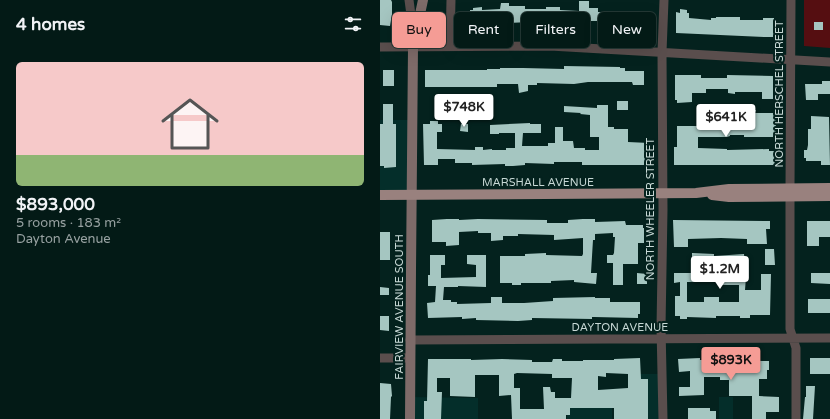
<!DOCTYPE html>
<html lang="en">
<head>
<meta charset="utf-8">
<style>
	body { margin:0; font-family:"Varela Round",sans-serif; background:#112723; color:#f1f3f6; height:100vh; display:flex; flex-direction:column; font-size:15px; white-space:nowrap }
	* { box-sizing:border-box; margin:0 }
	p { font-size:13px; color:#97a1a1 }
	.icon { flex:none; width:22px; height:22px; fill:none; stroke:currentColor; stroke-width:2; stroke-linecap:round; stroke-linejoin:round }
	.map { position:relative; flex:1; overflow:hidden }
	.drawer { display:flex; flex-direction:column; background:#031a16; width:380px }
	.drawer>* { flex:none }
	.hud { position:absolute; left:12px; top:12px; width:378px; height:36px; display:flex; gap:8px }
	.price { position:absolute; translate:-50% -34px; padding:0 9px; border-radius:4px; background:#fff; color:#222; font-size:13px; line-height:26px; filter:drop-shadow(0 1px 2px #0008) }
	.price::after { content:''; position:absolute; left:50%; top:24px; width:12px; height:9px; margin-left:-6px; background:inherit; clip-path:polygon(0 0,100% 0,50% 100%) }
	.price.selected { background:#f59c95; color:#111 }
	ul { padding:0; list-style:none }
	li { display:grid; align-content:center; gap:8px; height:212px; padding:0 16px }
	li+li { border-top:1px solid #243835 }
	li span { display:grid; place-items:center; height:124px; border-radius:6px; color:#555 }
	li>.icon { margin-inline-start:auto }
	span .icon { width:72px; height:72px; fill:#fffc; stroke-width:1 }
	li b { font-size:17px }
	h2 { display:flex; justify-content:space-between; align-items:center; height:48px; padding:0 16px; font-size:17px }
	.pill { padding:0 14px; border-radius:6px; background:#031a16; box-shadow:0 4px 16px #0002,0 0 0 1px #243835; font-size:14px; line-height:36px }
	.pill.selected { background:#f59c95; color:#111 }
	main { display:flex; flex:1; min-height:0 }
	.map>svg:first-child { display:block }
	.built { fill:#042e2a }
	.green { fill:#550e11 }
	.building { fill:#a5c6c1; fill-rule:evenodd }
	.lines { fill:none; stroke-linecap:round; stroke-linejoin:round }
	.street { stroke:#5a4e4d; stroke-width:9 }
	.secondary { stroke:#7e6b69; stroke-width:10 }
	.primary { stroke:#99817e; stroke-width:10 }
	.labels { text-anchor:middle; stroke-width:4; stroke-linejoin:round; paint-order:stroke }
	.street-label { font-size:11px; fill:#c8d9d6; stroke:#04221e }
</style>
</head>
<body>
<main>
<section class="drawer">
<h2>4 homes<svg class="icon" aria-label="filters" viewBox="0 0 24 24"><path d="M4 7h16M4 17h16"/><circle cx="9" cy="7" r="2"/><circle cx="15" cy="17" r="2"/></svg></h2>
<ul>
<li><span style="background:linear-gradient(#f6c9c9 75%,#8fb573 0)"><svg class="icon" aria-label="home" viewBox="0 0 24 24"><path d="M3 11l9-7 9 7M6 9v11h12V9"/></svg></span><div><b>$893,000</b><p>5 rooms · 183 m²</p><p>Dayton Avenue</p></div></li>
</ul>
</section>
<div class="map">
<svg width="450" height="419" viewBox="0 0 450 419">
	<rect width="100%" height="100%" fill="#04221e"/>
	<!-- built -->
	<path class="built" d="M0,120h31v76l-31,1z
		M249,374h32l1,45h-33z
		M30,397l68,1v21h-68z
		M232,397v22h-45v-21z
		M339,397h14v22h-14z"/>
	<!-- green -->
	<path class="green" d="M424,0h26v48l-26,-2z"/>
	<!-- building -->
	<path class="building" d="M0,0h11l1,2v18h-1l-1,6 -10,-1z
		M199,1h10v7h9v4l28,1 1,-2 18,1 -1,2h5l-1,16h-50v-9h-17v4h-51v-3l-60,3v-15h3v-2l9,-1v3l18,-1 1,-6h8v3h16v3h21v-2h14v3l19,1z
		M300,9l7,1v3h2v5l22,2v-2h5v-1h24v3h23v-2h11v17h-1v2h-9l-88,-4v-21l4,1z
		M434,22h9v8h-9z
		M184,66l56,1v1h5v3h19v14h-11l-1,-3h-44l-14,2 -37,-1v2h-9v6l-9,2 -1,-9h-21v3h-72v-17h62v-1h13v-1h23l41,1z
		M3,70h11v16h-11z
		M295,75h26v3h26v-3l46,1v23h-11v-7h-27v2l-7,-1v-4h-22v4h-14v9l-15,1v-3h-2z
		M442,81h8v13h-12v6h-12l-1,-16h17z
		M60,101l40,1v9h-41z
		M237,101h11v9h-11z
		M3,104h10v20h3v43l-12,1v-2h-4v-42h3z
		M104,105h8l1,9h-9z
		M217,105h11v22h6v2h14v13l21,1v8h-3v14h-64v-3h-28v2l-29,-1v2l-12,1h-8v-2l-33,1v-2h-17v-4h-17v6h-14l-1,-41h7v-3h8v3h4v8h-5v17l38,1v-3h8v3l9,-1v1h14v-2h9v-15h-16v1h-9v-9l40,-2v1h11v9h-18l-1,13h26v-3h7v-16h8v14h10l1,7h11v2h14v-13h-9v-22l-10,-1 1,-1 -17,-1v-6l33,2z
		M319,108l57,2 -1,3h21v24h-32v-2h-14v1l-3,1h-29v11l29,1v1l42,-1v2h7v11h-1v3h-101v-18h3v-21h22z
		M431,116l18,1 1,48h-9v-4h-15v-3h-2v-8h3l1,-5v-16h3z
		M81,124h7v8l-8,-1z
		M67,219h12v1l19,-1 69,1v3h21v-3l15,-1h12v3l30,-1 1,4h17v3h1v15h-6v21h-15v21h-10v-22h-6v-8h6l1,-2 1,-16h-2v-4l-18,1v6h-2l-2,33h6l-1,11 -22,-2v-2l-23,1v2h-30v2h-9v-2h-12v-27h25v-2l21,-1v2l36,1 1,-2v-16l-29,2v-5l-36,-1v2h-15v4l-12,1v-8h-13v-2l-19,1v13l-13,1v-4h-14v-22z
		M293,220l97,1v8h-4l1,15h-20v-5l-26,-1 -33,1v8h-14z
		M427,221h23v16h-11v9h-12z
		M0,232h10v28h-10z
		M385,249h9l1,16h-10z
		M312,253l22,1v2l30,-2 1,9h-10v13l11,1 -1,13h16v-16h10l-1,41h-20v3h-10v-2h-24v2l-29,-1v2h-7v-3h-5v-20h5v-14l-6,1v-10h18zM307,282h35v3h17v17h-20v-5h-15v5h-17z
		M50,255h15v10h-4v13l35,-1v-12l-9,-1v-9h19v32l-28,-1v1h-14l-1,13h8v2h6v2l34,-1v-6h11v6h22l29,-2v-3l42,-1v1h15v4h30v12h-2v4l-44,-1h-2v2l-60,-1v2l-14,1 -42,-1v-2l-14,1v-2l-34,1 -1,-15 8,-1 1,-16h-8v-11h2z
		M257,273l10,1v10h-10z
		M431,273h19v11l-19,-1z
		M0,287l9,1v7h-9z
		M428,299h22v14h-22z
		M0,316h9v15l-9,-1z
		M260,358l1,21h7v40h-34v-11h-44v7h-4v4h-54l-1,-24 -12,1v-21h-24v22l-25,-1v-18h-13v14h5l-1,27h-17v-18h3l1,-42h43v1l31,-1 30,1v2h20l1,-3h9v2h21v-1h31v-1zM137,373l35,1v4h20l-1,20h-16v-6h-4l-1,-5h-7l1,22h-24v-21h-6v-14zM226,373l22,1v14l-30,2v-14l8,1z
		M320,358v2l69,1v9h-2v9h-8v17l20,1v15h-13v7h-14v-23h-23v-16h-9v-3h-16v18l-25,1v-9h11v-16l-11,1 -1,-13z
		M430,358h20v16h-20z
		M0,383l11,1 1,12 -1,1 -1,22h-10z
		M426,386h9l-2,33h-10l2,-22h1z
		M308,408h22v3h6v8h-28z"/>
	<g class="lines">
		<!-- street -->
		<path class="street" d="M29,0l2,15 6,15
			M70,46l1,-46
			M0,47l170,-1 280,16
			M410,188l1,-188
			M410,196v133l6,19v71
			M30,340l420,-2
			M0,358h30
			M283,419l-2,-92 2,-117 -1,-158 2,-52"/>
		<!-- secondary -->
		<path class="secondary" d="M30,419l1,-149 2,-223 10,-47"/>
		<!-- primary -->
		<path class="primary" d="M0,195l316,-2 33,-4 101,-1
			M332,195l17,2 101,-1"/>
	</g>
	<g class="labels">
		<!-- street labels -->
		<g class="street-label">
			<text transform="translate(399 94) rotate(-90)" y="4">NORTH HERSCHEL STREET</text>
			<text x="158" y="186">MARSHALL AVENUE</text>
			<text transform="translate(270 209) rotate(-90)" y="4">NORTH WHEELER STREET</text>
			<text transform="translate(19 307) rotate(-90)" y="4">FAIRVIEW AVENUE SOUTH</text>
			<text x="240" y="331">DAYTON AVENUE</text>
		</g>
	</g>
</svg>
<b class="price" style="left:84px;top:128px">$748K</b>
<b class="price" style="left:346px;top:138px">$641K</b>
<b class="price" style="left:340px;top:290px">$1.2M</b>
<b class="price selected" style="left:351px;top:381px">$893K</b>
<div class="hud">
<a class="pill selected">Buy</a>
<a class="pill">Rent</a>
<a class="pill">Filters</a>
<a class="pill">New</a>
</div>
</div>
</main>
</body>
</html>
